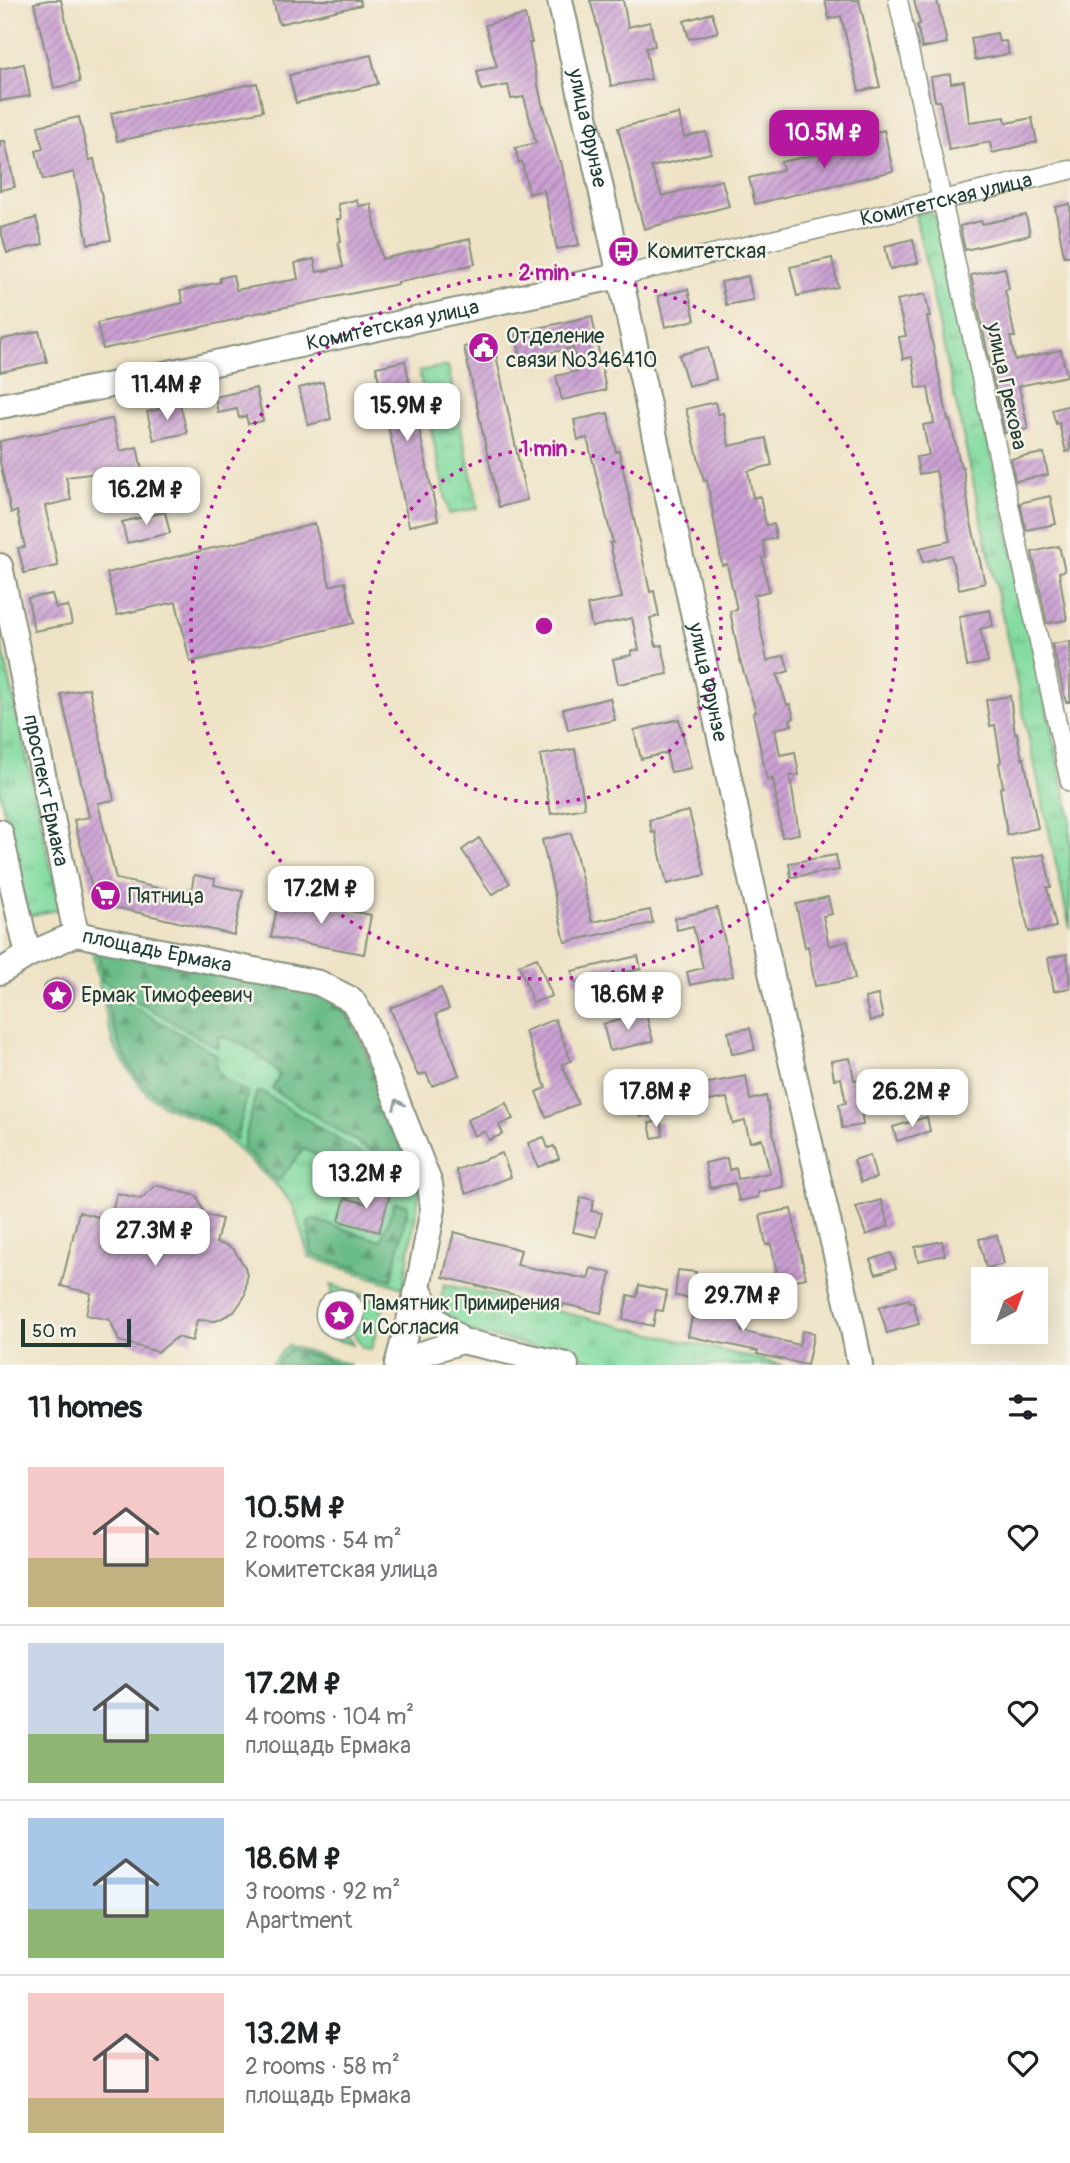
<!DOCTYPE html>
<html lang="en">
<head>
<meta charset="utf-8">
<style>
	body { margin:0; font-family:Pangolin,sans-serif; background:#f2f2f2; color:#202124; height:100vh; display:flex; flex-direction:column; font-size:26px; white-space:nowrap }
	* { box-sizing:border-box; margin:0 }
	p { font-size:23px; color:#757577 }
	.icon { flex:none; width:38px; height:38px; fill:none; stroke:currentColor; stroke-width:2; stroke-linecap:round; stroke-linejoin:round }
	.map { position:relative; height:1365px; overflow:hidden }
	.side { display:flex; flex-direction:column; background:#fff; flex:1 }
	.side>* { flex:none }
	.needle { width:46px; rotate:41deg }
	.tools { position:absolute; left:971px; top:1267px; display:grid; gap:14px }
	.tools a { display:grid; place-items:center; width:77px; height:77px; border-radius:0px; background:#fff; box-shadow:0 7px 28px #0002; font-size:35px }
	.scale { position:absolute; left:21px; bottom:18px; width:110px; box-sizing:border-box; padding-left:7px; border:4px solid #1f3d34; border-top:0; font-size:19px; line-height:24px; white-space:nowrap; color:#1f3d34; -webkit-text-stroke:5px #f7f3e8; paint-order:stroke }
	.price { position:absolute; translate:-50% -60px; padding:0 16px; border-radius:14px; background:#fff; color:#222; font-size:23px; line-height:46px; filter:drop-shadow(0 2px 4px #0008) }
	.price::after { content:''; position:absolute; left:50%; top:42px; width:21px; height:16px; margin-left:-10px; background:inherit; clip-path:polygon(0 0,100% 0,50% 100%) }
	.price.selected { background:#b5179e; color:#fff }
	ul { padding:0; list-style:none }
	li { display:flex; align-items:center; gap:21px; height:175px; padding:0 28px }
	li+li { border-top:2px solid #e0e0e0 }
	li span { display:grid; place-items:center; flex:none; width:196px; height:140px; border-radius:0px; color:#555 }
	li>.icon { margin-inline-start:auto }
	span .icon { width:84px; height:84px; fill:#fffc; stroke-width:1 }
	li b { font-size:30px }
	h2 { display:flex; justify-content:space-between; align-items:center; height:84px; padding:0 28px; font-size:30px }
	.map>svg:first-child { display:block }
	.grass { fill:url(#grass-tufts); stroke:#528c6a; stroke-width:2 }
	.forest { fill:url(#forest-firs); stroke:#457c5e; stroke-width:2 }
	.building { fill:url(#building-hatch) }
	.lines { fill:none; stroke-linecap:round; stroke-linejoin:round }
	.street-casing { stroke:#86907d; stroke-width:21 }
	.secondary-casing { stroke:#86907d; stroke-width:28 }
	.street { stroke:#fff; stroke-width:18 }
	.secondary { stroke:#fff; stroke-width:24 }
	.oneway { stroke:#8f9e9a }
	.ring { fill:none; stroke:#b5179e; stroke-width:3.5; stroke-dasharray:3.5 7 }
	.labels { text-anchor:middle; stroke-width:5; stroke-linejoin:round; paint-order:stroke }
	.street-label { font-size:21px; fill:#1f3d34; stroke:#f7f3e8 }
	.poi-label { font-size:21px; fill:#1f3d34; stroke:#f7f3e8; text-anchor:start }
	.centre { fill:#b5179e; stroke:#f7f3e8; stroke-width:3.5 }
	.ring-label { font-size:21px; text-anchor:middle; font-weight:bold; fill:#b5179e; stroke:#f7f3e8; stroke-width:5; stroke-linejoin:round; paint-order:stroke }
</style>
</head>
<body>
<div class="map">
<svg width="1070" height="1365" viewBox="0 0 1070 1365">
	<defs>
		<pattern id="grass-tufts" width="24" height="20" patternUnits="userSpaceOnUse" patternTransform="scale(1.75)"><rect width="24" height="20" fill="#84dca1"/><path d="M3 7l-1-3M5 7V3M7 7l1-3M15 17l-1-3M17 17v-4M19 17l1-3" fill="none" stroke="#6bb484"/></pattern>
		<pattern id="forest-firs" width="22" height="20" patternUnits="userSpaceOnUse" patternTransform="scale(1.75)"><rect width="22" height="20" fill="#6bbc87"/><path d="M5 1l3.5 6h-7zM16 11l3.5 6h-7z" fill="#579a6f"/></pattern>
		<pattern id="building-hatch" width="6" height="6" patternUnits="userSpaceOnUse" patternTransform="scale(1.75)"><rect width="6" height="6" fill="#cba0d3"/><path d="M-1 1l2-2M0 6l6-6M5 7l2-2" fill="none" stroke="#a484ac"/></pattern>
	</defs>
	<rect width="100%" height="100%" fill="#f7f3e8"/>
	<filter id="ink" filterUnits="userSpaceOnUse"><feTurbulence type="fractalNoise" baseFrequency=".0143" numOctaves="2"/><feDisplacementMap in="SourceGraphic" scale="14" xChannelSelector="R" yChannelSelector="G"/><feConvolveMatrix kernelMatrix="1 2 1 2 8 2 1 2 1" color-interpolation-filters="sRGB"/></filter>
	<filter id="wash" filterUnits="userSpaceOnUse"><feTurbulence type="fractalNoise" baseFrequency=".00686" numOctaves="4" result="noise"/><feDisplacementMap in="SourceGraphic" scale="28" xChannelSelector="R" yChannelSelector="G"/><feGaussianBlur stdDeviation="1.57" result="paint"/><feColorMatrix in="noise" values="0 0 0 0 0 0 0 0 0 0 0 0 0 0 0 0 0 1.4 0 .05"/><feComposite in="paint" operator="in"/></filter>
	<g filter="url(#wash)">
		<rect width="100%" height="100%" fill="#eee3c6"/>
		<!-- grass -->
		<path class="grass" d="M930,212l10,10 130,594v112l-155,-714z
			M448,366l30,142 -29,6 -30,-143z
			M0,636l60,273 -32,7 -28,-123z
			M91,947l200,37 57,27 72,179 -17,98 -94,-31 -16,-52 -14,-17 -66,-62 -48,-20 -17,-11 -19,-24 -16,-27z
			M444,1284l339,81h-172l-148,-35 -24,-22z
			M331,1285l34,10 -11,6 -10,-5h-11z
			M374,1298l11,3 -14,49 -9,-3 -11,-18 7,-11 -1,-12z
			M326,1326l7,7 12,-1 8,13 -36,-11z
			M288,1345l63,20h-81z"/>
		<!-- forest -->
		<path class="forest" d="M98,952l204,37 34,14 13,15 12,22 48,127 -7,3 -130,-81 8,-14c-17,-18 -37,-35 -62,-39v12l-116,-67z
			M103,989l114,66c-8,19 16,31 31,37l-12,48c-8,-6 -17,-14 -26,-19 -15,-7 -31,-12 -46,-20 -40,-23 -50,-71 -61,-112z
			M262,1092l134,83 -2,16 -25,-10 -65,-32 -24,30 -4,2 -33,-33 13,-55z
			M395,1202l13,3 -16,75 -80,-26 -4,-31 4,-4 69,22z
			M290,1349l50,16h-65z"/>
		<g id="blocks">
			<!-- building -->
			<path class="building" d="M49,0h12l19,82 -26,6 -20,-85z
				M273,0h87l1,5 -82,19z
				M590,0h33l5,27 22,-5 5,24 -9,2 5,31 -40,7 -5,-29z
				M825,0h34l21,87 -21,4 -18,-75 -12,3z
				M914,0h23l10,43 -25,5 -5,-23 3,-1z
				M712,13l6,19 -29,7 -5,-18z
				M525,15l7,28h-3l14,65 1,-1 15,54h2l18,84 -22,4 -13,-59 -15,4 -7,-32 -3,1 -4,-15 21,-5 -12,-46 -13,2 -3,-14 -27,5 -4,-19 20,-4 -12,-42z
				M997,33l2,9 7,-1 3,13 -34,6 -4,-22z
				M371,55l7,29 -82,19 -7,-28z
				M24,64l6,32 -30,5v-32z
				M950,74l1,9 13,-2 5,41 36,-5 1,6 26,-5 5,24 -45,11 -2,-11 -41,8 -9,-49h-5l-4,-24z
				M257,83l6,28 -146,30 -6,-28z
				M679,114l5,23 22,-5 5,21 -60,14 11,29 60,-16 7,26 -85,23 -26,-101z
				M79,117l10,43 5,-1 17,81 -23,4 -14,-72 -31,8 -7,-29 7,-2 -5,-23z
				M884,130l9,41 -138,33 -6,-26 34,-8 -2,-8 90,-19 -2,-9z
				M0,141h5l10,46 -15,3z
				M357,200l1,6 13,-2 11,55 88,-20 5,25 -77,18v2l-156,32v2l-139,31 -6,-26 86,-20 -3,-12 40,-9v-4l13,-3 3,15 62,-11 -3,-16 19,-4 3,13 26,-5 -5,-25 3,-1 -4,-22h4l-3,-15z
				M1070,204v52h-6l-9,-49z
				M1026,215l4,20 -65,15 -5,-24 21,-5 1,3z
				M36,218l7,26 -36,9 -7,-25z
				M913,239l5,24 -28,6 -5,-23z
				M832,258l6,29 -41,9 -7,-29z
				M1005,268l4,21 -4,1 10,47h-5l5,23 46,-10 6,26 -48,10 9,43 -23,4 -34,-158z
				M748,276l5,24 -27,5 -5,-23z
				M688,289l7,31 -30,7 -7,-31z
				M925,294l5,23h-3l21,103h2l11,48 2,-1 7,51 15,65 -26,6 -8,-34 -28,7 -3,-14 30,-7 -14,-70 -17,3 -3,-17 13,-2 -6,-30 11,-2 -6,-36 -11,1 -5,-31 -9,2 -4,-22 7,-1 -9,-36z
				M592,316l14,74 -44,10 -6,-24 22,-5 -5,-23 -52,11 -5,-26z
				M39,331l8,31 -47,10v-32z
				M493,341l34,159 -28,7 -35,-160z
				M708,347l8,32 -28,7 -9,-31z
				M405,361l33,159 -29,6 -33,-159z
				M323,382l8,37 -23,6 -9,-37z
				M256,388l7,33 -15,3 -2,-8 -7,2 -2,-9 -19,4 -3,-16z
				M715,402l3,12 5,-1 6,33 37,-8 6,27 -24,6 5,27 7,-2 6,29 8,-1 2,14 -13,3 3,16 -4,1 7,33 -15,4 13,66 17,-6 5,16 -12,4 10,30 3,-1 4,14 -4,2 2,5 -17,4 5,26 15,-3 4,23 -9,1 9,58 -17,3 -9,-58 -6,1 -14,-67 3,-1 -17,-55 -9,-46 7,-1 -10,-46 -5,1 -15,-85 -3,1 -18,-72z
				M180,404l7,29 -33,7 -7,-28z
				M1070,405v46l-4,1 -7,-29 -3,1 -4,-14z
				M608,413l8,39 3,-1 31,141 4,-1 5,25 -9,2 6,28 6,-1 6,29 -50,10 -5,-25 19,-4 -1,-4 8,-1 -7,-32 -40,9 -5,-22 35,-7 -12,-55h3l-26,-105 -9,2 -4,-20z
				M112,419l8,32 17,-4 5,22 -44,10 -1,-6 -31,4 5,23 -26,6 13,60 -34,7 -6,-25 7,-1 -8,-36 -6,2 -11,-51v-21z
				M1044,453l4,22 -33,6 -4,-22z
				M1050,496l6,28 -30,6 -6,-27z
				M165,512l5,21 -43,10 -5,-21z
				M315,524l15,62 15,-4 9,41 -164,39 -14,-60 -59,13 -10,-42z
				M1059,546l6,25 -6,1 8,48 -20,3 -15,-71z
				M52,594l4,14 12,-2 4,18 -38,7 -6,-33z
				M990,610l3,16 -13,3 8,33 -21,4 -8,-50z
				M1070,641v61h-4l-14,-58z
				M89,688l25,112 -16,3 18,76 75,16 3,-20 21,4 -1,6 29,6 -9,44 -138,-32 -22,-83 15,-3 -28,-123z
				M1010,696l5,38 2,-1 5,26 2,-1 14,70 -31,7 -7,-47 3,-1 -4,-24 2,-1 -6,-37 -5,1 -4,-26z
				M610,698l5,22 -47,10 -5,-21z
				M679,719l12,49 -20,4 -5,-19 -25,6 -7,-29z
				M575,749l10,59 -34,6 -11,-59z
				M689,811l16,64 -38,9 -12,-52 -3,1 -3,-13z
				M571,833l21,89 58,-12 3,13 -88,19 -23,-102z
				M479,838l31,45 -18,12 -30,-45z
				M1044,854l7,33h-4l9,40 -27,5 -17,-71z
				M836,855l3,15 -48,7 -2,-14z
				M279,897l92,18 -7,39 -93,-17z
				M828,897l4,17 -9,2 6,30 19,-5 7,38 -40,7 -7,-40 -3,1 -9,-43z
				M717,908l16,68 -43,9 -3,-13 16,-4 -10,-42 -16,4 -2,-12z
				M1067,954l3,34 -16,3 -6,-33z
				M638,956l3,13 -66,14 -3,-12z
				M537,958l15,38 -19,7 -14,-38z
				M42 995a16 16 0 1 1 32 0a16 16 0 1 1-32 0Z
				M441,988l8,21 -13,5 23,61 -27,11 -6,-13 -8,3 -28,-68z
				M878,995l5,23 -13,3 -5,-23z
				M646,1014l7,27 -43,10 -7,-27z
				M555,1019l16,42 -9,3 16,40 -32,13 -10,-25 10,-4 -21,-57z
				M750,1028l5,22 -23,4 -4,-22z
				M850,1058l4,22 10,-1 2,12 -7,1 4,33 -21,3 -3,-24 7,-1 -5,-25 -7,1 -3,-18z
				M746,1076l4,24 16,-4 18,91 -26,5v5l-19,4 -4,-18 -25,5 -5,-25 22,-5 2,12 7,-2 2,11 32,-6 -8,-34 -12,3 -5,-21 -12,3 -6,-26 -42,7 -3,-17z
				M651,1096l4,17 -15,4 -5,-17z
				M506,1103l7,16 -14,6 4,9 -14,6 -4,-9 -11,5 -7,-16z
				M927,1117l3,14 -33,10 -4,-14z
				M661,1121l2,15 -11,2 -3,-15z
				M544,1137l4,11 6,-2 5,13 -21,8 -10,-24z
				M502,1153l9,24 -45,17 -10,-24z
				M870,1155l6,23 -15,4 -7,-22z
				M156,1185l41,11 8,19 17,4 -6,24 10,2 8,5 11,17 2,9 -2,20 -11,16 -18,9 -19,-1 -5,21 -15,-4 -19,15 -39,-11 -9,-21 -24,-5 5,-22 -30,-7 18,-74 31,8 7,-27 24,6z
				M373,1189l17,5 -11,38 -40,-11 6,-23 23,6z
				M581,1197l13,3 -3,11 11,2 -6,24 -23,-5z
				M881,1200l8,26 -23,9 -10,-28z
				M791,1209l15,69 -27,5 -8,-39 -5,1 -6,-30z
				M454,1232l67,18 -4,15 71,14 3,-11 20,5 -10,40 -37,-9 -1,3 -120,-30z
				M997,1235l7,29 -18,4 -7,-29z
				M942,1241l3,14 -27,6 -3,-14z
				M891,1253l5,15 -20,6 -6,-14z
				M678,1270l18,2 -3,26 -18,-2z
				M639,1285l28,6 -4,20 -7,-1 -3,16 -30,-7 5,-24 9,2z
				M696,1298l50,11 -5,22 58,14 3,-14 12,2 -7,32 -50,-11 1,-3 -70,-15z
				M909,1299l1,3h3l6,22 -32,9 -8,-26z"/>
		</g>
	</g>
	<g filter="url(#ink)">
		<use href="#blocks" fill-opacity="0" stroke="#86907d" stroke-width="2"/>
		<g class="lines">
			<defs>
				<g id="street">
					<path d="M898,0l172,782"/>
					<path id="s1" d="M619,276l451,-106"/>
					<circle cx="340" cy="1314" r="15"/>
				</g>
				<g id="secondary">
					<path id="s2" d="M560,0l220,1013 72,311 8,41"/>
					<path id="s3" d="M0,406l127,-24 492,-106"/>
					<path id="s4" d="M0,566l76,368"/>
					<path d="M0,832l28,123"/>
					<path id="s5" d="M0,972l28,-17 48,-21 243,49 33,17 14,23 64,161 3,25 -15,78 -21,78"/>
					<path d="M418,1287l16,31 28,23 104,24"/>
					<path d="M404,1365l20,-12 38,-12"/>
				</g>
			</defs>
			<!-- street casing -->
			<use href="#street" class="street-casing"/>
			<!-- secondary casing -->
			<use href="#secondary" class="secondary-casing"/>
			<!-- street -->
			<use href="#street" class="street"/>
			<!-- secondary -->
			<use href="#secondary" class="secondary"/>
		</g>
		<!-- one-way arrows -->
		<defs><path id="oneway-chevron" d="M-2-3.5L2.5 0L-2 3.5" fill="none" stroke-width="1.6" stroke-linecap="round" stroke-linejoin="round" transform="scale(1.75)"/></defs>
		<use class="oneway" href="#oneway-chevron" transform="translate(398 1104) rotate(-112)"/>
	</g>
	<!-- distance rings -->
	<g class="ring">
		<circle cx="544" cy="626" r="177"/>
		<circle cx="544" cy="626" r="353"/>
	</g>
	<!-- icons -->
	<defs>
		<symbol id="bus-disc" viewBox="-11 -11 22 22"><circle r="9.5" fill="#b5179e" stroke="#f7f3e8"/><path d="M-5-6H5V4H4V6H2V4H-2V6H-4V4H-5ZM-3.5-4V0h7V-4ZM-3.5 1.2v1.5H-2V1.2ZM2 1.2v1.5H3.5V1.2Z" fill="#fff"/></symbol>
		<symbol id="civic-disc" viewBox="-11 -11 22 22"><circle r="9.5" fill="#b5179e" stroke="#f7f3e8"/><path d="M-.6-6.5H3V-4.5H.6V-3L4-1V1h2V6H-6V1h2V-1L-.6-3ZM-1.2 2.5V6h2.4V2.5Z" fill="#fff"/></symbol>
		<symbol id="supermarket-disc" viewBox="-11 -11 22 22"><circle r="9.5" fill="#b5179e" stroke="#f7f3e8"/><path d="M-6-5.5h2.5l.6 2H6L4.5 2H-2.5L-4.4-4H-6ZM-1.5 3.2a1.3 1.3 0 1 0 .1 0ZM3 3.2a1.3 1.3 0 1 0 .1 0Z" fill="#fff"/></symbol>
		<symbol id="sight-disc" viewBox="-11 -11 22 22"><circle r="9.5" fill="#b5179e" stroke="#f7f3e8"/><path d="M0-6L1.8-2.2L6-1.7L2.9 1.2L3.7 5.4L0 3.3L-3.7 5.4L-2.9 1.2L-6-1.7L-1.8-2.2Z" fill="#fff"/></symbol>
	</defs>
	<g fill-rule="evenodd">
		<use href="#bus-disc" x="606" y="234" width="35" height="35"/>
		<use href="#civic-disc" x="466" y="330" width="35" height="35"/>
		<use href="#supermarket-disc" x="88" y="878" width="35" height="35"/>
		<use href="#sight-disc" x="40" y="978" width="35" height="35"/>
		<use href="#sight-disc" x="322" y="1298" width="35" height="35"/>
	</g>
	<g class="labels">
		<!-- street labels -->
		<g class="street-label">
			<text dy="7" stroke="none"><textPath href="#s2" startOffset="131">улица Фрунзе</textPath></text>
			<text dy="7" stroke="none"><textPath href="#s1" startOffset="336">Комитетская улица</textPath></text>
			<text dy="7" stroke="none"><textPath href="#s3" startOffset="401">Комитетская улица</textPath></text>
			<text transform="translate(1007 386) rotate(78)" y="7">улица Грекова</text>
			<text dy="7" stroke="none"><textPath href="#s2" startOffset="698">улица Фрунзе</textPath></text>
			<text dy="7" stroke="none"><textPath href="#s4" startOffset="229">проспект Ермака</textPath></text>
			<text dy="7" stroke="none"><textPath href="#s5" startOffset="168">площадь Ермака</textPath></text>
		</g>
		<!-- poi labels -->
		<g class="poi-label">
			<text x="647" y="258">Комитетская</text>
			<text x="506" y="343">Отделение<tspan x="506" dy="24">связи №346410</tspan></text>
			<text x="128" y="903">Пятница</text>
			<text x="81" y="1002">Ермак Тимофеевич</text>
			<text x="363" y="1310">Памятник Примирения<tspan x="363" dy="24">и Cогласия</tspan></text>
		</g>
	</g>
	<circle cx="544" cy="626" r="10" class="centre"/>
	<g class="ring-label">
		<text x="544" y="280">2 min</text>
		<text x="544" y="456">1 min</text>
	</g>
</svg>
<div class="tools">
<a><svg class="needle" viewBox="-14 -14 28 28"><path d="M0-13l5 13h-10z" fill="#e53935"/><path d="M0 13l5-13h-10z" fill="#757577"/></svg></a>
</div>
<div class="scale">50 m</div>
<b class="price selected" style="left:824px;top:170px">10.5M ₽</b>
<b class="price" style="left:167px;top:422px">11.4M ₽</b>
<b class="price" style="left:407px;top:443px">15.9M ₽</b>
<b class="price" style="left:146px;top:527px">16.2M ₽</b>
<b class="price" style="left:321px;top:926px">17.2M ₽</b>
<b class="price" style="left:628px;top:1032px">18.6M ₽</b>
<b class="price" style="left:656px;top:1129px">17.8M ₽</b>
<b class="price" style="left:912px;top:1129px">26.2M ₽</b>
<b class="price" style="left:366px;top:1211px">13.2M ₽</b>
<b class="price" style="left:155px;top:1268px">27.3M ₽</b>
<b class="price" style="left:743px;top:1333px">29.7M ₽</b>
</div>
<section class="side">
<h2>11 homes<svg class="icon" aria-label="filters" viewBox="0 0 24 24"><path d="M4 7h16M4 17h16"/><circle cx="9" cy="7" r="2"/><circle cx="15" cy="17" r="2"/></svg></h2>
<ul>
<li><span style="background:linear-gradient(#f6c9c9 65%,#c2b280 0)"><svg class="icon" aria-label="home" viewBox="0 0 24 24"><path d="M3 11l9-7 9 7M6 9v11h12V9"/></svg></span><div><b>10.5M ₽</b><p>2 rooms · 54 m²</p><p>Комитетская улица</p></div><svg class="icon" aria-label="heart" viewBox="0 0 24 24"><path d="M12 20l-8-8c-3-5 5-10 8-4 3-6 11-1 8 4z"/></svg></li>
<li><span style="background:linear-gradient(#c9d6e8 65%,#8fb573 0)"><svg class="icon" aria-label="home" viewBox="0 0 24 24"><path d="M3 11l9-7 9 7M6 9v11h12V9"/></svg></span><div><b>17.2M ₽</b><p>4 rooms · 104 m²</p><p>площадь Ермака</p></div><svg class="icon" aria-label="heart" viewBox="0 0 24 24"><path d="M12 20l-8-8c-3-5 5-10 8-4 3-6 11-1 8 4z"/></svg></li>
<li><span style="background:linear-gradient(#a9c7e8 65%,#8fb573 0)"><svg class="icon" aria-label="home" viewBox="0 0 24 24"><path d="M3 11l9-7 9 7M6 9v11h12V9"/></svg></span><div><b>18.6M ₽</b><p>3 rooms · 92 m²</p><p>Apartment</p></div><svg class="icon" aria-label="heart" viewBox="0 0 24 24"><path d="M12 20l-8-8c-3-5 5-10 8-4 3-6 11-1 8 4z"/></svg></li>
<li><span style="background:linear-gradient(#f6c9c9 75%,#c2b280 0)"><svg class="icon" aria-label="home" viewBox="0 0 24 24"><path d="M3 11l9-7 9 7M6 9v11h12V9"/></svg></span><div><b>13.2M ₽</b><p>2 rooms · 58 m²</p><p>площадь Ермака</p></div><svg class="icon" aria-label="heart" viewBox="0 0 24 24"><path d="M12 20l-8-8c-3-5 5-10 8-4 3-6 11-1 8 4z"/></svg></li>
</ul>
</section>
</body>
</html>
